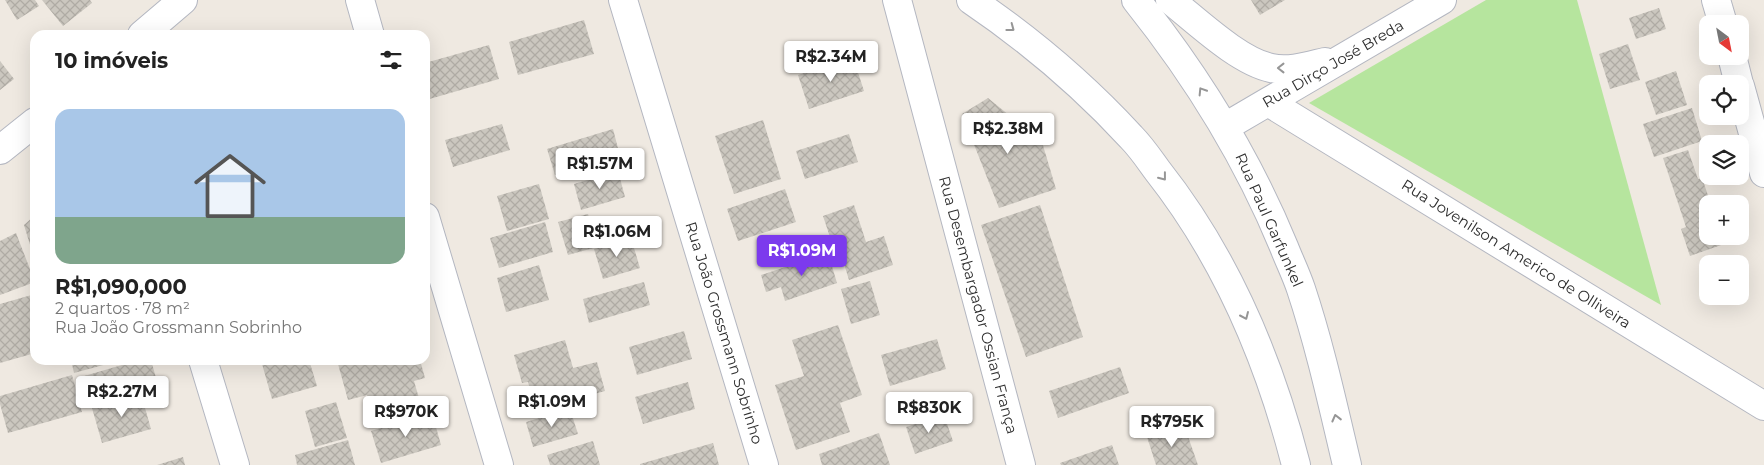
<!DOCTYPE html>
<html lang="pt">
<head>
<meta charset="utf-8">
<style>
	body { margin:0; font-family:Montserrat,sans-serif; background:#f6f6f6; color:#222; height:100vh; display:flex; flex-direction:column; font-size:19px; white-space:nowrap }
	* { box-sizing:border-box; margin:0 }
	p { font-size:16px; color:#767676 }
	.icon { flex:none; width:28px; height:28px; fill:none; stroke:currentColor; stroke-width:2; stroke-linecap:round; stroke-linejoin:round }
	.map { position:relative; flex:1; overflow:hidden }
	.sheet { position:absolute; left:30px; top:30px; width:400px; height:335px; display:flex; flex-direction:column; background:#fff; border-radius:15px; box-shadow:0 5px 20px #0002 }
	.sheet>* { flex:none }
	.needle { width:32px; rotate:148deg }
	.controls { position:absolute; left:1699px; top:15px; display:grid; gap:10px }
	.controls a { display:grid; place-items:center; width:50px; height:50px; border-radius:10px; background:#fff; box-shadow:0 5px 20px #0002; font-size:25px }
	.price { position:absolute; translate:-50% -42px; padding:0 11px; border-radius:5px; background:#fff; color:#222; font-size:16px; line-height:32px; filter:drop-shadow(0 1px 2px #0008) }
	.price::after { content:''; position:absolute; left:50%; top:30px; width:15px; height:11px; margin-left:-8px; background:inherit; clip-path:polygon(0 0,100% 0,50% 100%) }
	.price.selected { background:#7c3aed; color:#fff }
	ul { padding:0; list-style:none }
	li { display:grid; align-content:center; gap:10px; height:265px; padding:0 25px }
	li+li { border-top:1px solid #e0e0e0 }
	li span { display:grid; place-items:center; height:155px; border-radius:15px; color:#555 }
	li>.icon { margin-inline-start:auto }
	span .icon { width:90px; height:90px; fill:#fffc; stroke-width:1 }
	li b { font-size:21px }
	h2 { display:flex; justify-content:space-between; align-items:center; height:60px; padding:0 25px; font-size:21px }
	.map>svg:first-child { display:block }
	.grass { fill:#b6e59e }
	.building { fill:url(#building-cross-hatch) }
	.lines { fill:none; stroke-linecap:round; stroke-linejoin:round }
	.street-casing { stroke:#b4b7c1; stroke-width:30 }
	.secondary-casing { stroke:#b4b7c1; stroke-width:30 }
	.street { stroke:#fff; stroke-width:28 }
	.secondary { stroke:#fff; stroke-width:28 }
	.oneway { stroke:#969696 }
	.labels { text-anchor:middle; stroke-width:4.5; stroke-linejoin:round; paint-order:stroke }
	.street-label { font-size:15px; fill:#2e2e2e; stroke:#fff }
</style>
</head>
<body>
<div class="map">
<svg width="1764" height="465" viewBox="0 0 1764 465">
	<defs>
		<pattern id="building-cross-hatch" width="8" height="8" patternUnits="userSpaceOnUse" patternTransform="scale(1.25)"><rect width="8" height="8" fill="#cbc7bf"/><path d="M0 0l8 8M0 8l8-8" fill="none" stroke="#afaba4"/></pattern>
	</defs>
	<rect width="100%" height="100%" fill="#efe9e1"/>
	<!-- grass -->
	<path class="grass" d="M1486,0h91l84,305 -352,-202z"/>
	<!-- building -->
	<path class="building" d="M5,0h30l4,6 -22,14z
		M42,0h48l2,3 -29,23z
		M1251,0h34l-25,15z
		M1659,8l7,21 -30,10 -7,-21z
		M584,20l10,34 -76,21 -9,-33z
		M1628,44l12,36 -30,9 -11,-35z
		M489,45l10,34 -73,21 -1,-5v-32z
		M853,57l11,34 -55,18 -11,-34z
		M0,61l14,18 -14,11z
		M1676,71l11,34 -31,10 -11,-33z
		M988,98l54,44 14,47 -57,19 -37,-94z
		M1692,108l10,33 -48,16 -11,-33z
		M763,120l18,59 -47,15 -19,-58z
		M502,124l8,26 -57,17 -8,-27z
		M613,129l7,27 -65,19 -8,-26z
		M849,134l9,28 -53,17 -9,-28z
		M1688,150l10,29 4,-1 9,26h-3v32h13l3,8 -34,12 -9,-27 5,-2 -23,-69z
		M618,171l7,26 -44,13 -7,-26z
		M539,184l10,35 -42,12 -10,-35z
		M785,189l11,33 -58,19 -11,-32z
		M854,205l12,37 18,-6 9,29 -44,15 -9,-29 -5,1 -12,-36z
		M1040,205l43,132 -57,20 -45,-132z
		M588,214l9,33 -29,8 -10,-33z
		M35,215v43h-1l-10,-33z
		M545,222l8,30 -54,16 -9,-30z
		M16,233l19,49 -35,13v-54z
		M631,238l9,30 -37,11 -9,-30z
		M828,253l9,30 -52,18 -4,-14 -15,5 -5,-17z
		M539,265l10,35 -43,12 -9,-34z
		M870,281l10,34 -29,9 -10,-35z
		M644,282l6,23 -61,18 -6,-24z
		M35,294v59l-35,10v-59z
		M838,325l24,70 -22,8 10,29 -54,18 -21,-65 29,-9 -12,-36z
		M684,331l8,28 -55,16 -8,-28z
		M937,339l9,30 -56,17 -9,-31z
		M565,340l8,28 24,-6 8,29 -69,20 -8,-29 -6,1 -8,-28z
		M71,360h47v1l-44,12z
		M139,360h12l7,25 -69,20 -8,-28z
		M276,360h33l8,26 -45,13 -10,-35z
		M351,360h69l5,18 -11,3 7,24 -47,14 -7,-24 -19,5 -10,-36z
		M1120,367l9,26 -71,25 -9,-27z
		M72,375l10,37 -74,21 -8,-29v-8z
		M688,382l7,27 -52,15 -8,-27z
		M141,394l10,35 -49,14 -10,-35z
		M336,402l11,36 -32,9 -10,-36z
		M570,409l8,25 -45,13 -7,-25z
		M432,413l9,32 -60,18 -10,-32z
		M944,415l9,26 -38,13 -9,-27z
		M1184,425l14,40h-42l-9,-28z
		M879,433l11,32h-68l-3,-11z
		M348,440l7,25h-58l-2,-10z
		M593,441l7,24h-50l-3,-10z
		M713,443l6,22h-79v-1z
		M1112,445l7,20h-58l-1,-2z
		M183,457l2,8h-28z"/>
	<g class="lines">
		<defs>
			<path id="street" d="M360,0l10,35
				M623,0l141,465
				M897,0l124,465
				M1170,0c27,21 68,61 101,68 18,4 37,-2 54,-6
				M1716,0l7,24
				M142,35l41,-35
				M1732,56l7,28
				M1740,86l24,87
				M1268,102l496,304
				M1225,127l217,-127
				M0,150l35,-28
				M425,217l74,248
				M203,360l32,105"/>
			<path id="secondary" d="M971,0c59,40 112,85 160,137 10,10 18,22 26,33 68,86 112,189 139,295
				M1136,0c60,75 111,157 148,247 5,13 12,27 17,42 19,57 32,117 46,176"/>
		</defs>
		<!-- street casing -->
		<use href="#street" class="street-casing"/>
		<!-- secondary casing -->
		<use href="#secondary" class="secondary-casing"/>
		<!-- street -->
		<use href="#street" class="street"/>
		<!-- secondary -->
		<use href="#secondary" class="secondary"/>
	</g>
	<!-- one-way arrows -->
	<defs><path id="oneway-chevron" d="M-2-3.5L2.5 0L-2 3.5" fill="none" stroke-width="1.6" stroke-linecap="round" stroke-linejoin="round" transform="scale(1.25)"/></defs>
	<g class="oneway">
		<use href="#oneway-chevron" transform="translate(1011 28) rotate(37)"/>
		<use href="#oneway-chevron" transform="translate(1281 68) rotate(180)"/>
		<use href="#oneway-chevron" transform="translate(1202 91) rotate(-122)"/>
		<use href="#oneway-chevron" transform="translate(1163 177) rotate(52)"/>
		<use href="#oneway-chevron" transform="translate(1245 316) rotate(66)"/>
		<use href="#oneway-chevron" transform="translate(1336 418) rotate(-104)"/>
	</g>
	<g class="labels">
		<!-- street labels -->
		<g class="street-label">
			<text transform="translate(1333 64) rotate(-30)" y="5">Rua Dirço José Breda</text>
			<text transform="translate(1269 220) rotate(66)" y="5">Rua Paul Garfunkel</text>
			<text transform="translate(1516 254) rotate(32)" y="5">Rua Jovenilson Americo de Olliveira</text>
			<text transform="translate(978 305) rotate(75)" y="5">Rua Desembargador Ossian França</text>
			<text transform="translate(724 333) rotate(73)" y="5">Rua João Grossmann Sobrinho</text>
		</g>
	</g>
</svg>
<div class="controls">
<a><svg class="needle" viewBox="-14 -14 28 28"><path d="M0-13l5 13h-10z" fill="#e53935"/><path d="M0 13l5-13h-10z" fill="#767676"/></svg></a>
<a><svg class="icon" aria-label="locate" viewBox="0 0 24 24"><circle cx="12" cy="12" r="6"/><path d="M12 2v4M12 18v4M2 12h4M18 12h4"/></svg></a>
<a><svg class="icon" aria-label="layers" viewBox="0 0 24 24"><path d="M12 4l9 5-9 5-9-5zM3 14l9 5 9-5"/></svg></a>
<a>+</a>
<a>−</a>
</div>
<b class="price" style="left:831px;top:83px">R$2.34M</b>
<b class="price" style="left:1008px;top:155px">R$2.38M</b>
<b class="price" style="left:600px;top:190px">R$1.57M</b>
<b class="price" style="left:617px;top:258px">R$1.06M</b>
<b class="price selected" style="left:802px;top:277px">R$1.09M</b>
<b class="price" style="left:122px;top:418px">R$2.27M</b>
<b class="price" style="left:552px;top:428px">R$1.09M</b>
<b class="price" style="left:929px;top:434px">R$830K</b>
<b class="price" style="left:406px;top:438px">R$970K</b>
<b class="price" style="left:1172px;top:448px">R$795K</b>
<section class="sheet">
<h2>10 imóveis<svg class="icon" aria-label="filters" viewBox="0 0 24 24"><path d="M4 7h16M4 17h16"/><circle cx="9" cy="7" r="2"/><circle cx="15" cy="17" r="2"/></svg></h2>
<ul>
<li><span style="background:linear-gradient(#a9c7e8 70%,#7fa58c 0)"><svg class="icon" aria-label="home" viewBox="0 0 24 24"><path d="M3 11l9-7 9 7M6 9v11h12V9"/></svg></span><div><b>R$1,090,000</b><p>2 quartos · 78 m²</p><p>Rua João Grossmann Sobrinho</p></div></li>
</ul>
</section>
</div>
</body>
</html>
